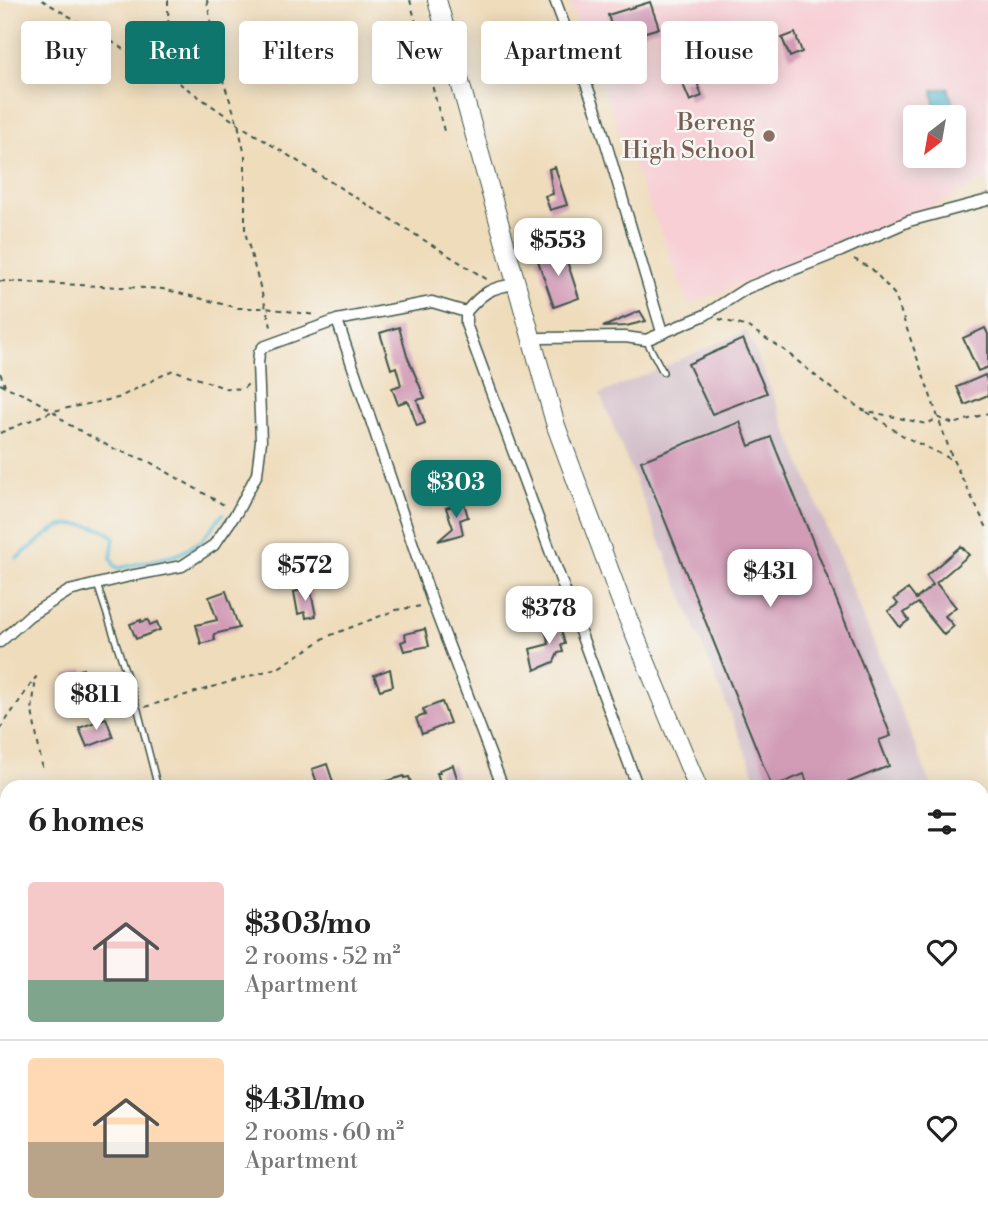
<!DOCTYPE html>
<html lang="en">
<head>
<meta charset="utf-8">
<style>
	body { margin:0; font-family:"Libre Bodoni",serif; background:#f6f6f6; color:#222; height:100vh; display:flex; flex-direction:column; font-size:26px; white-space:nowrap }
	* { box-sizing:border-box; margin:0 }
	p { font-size:23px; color:#767676 }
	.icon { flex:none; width:38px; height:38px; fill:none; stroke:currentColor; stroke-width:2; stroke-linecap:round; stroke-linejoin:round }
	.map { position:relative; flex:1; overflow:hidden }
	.sheet { position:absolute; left:0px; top:780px; width:989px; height:450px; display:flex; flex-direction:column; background:#fff; border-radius:21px 21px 0 0; box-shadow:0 4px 18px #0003 }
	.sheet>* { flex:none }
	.hud { position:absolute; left:21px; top:21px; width:947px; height:63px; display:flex; gap:14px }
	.needle { width:46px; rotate:211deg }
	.fabs { position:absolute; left:903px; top:105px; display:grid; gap:14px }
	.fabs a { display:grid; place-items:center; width:63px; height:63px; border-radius:7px; background:#fff; box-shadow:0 4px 18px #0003; font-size:35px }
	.price { position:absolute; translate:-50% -60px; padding:0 16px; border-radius:14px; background:#fff; color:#222; font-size:23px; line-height:46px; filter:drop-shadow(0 2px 4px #0008) }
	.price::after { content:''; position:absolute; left:50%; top:42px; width:21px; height:16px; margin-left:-10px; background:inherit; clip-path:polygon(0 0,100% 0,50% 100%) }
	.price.on { background:#0f766e; color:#fff }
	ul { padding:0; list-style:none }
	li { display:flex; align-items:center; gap:21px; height:175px; padding:0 28px }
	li+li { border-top:2px solid #e0e0e0 }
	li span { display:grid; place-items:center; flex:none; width:196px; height:140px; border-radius:7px; color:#555 }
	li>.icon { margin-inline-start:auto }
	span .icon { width:84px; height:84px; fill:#fffc; stroke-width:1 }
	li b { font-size:30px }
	h2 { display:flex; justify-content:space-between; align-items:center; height:84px; padding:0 28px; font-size:30px }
	.tag { padding:0 24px; border-radius:7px; background:#fff; box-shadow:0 4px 18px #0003; font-size:24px; line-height:63px }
	.tag.on { background:#0f766e; color:#fff }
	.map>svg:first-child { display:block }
	.built { fill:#f7cfd5; fill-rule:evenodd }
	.industrial { fill:#d2bdc8 }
	.water { fill:#5abed8; stroke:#3c7e86; stroke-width:2 }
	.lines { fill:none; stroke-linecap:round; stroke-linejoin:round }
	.stream { stroke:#5abed8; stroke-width:3.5 }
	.building { fill:#d29cb7 }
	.lane-casing { stroke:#3e5548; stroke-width:8 }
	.street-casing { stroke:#3e5548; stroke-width:13 }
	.primary-casing { stroke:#3e5548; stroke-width:20 }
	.path { stroke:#3e5548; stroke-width:2; stroke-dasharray:5 5; stroke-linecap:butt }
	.lane { stroke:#fff; stroke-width:5 }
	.street { stroke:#fff; stroke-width:10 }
	.primary { stroke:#fff; stroke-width:18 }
	.education-dot { fill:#8d6e63; stroke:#f6f6f2; stroke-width:2.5 }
	.labels { text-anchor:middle; stroke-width:5; stroke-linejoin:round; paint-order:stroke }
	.education-label { font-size:24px; fill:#785e54; stroke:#f6f6f2; text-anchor:end }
</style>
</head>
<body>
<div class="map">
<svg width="988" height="1229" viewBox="0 0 988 1229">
	<rect width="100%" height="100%" fill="#f6f6f2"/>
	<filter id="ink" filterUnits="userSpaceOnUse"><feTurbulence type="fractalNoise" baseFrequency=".0143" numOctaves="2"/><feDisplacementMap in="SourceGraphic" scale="14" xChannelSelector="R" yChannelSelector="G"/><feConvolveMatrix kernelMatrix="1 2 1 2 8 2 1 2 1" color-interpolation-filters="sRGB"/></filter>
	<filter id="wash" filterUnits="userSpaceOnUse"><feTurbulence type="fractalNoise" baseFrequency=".00686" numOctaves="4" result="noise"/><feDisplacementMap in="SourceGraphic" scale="28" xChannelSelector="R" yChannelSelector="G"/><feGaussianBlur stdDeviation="1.57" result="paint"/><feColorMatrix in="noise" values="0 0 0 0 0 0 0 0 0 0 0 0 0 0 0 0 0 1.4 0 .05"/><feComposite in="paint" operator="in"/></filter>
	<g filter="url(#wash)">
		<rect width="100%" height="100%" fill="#efdcbb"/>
		<!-- built -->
		<path class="built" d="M568,0h420v179l-52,25 -247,101zM915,117h39v39h-39z"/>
		<!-- industrial -->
		<path class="industrial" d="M747,331l185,456h-172l-160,-393z"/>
		<!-- water -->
		<path class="water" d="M948,88l8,25 -4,4h-16l-3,-27z"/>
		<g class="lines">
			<!-- stream -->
			<path class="stream" d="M17,558c10,-7 34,-28 42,-31 17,-5 42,-2 55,10l-3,21 4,9 5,1 59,-14 22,-13 22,-27"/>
		</g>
		<g id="blocks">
			<!-- building -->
			<path class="building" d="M650,2l9,26 -43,13 -8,-26z
				M795,33l7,19 -12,5 -8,-19z
				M554,41l8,27 -52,12 -4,-16 38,-8 -4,-11z
				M695,77l7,19 -12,5 -8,-19z
				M555,167l12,38 -17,5 -5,-14 8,-2 -4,-25z
				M563,249l16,49 -25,9 -17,-49z
				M640,311l6,10 -20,5 -23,1z
				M399,327l8,29 18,42 -8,2 8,23 -8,3 -8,-23 -2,-2 -9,3 -6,-16 9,-3 -5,-18 -5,2 -11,-36z
				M985,328l3,6v33l-10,4 -15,-33z
				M743,339l24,54 -55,21 -24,-50z
				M985,375l3,7v13l-23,10 -8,-18z
				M740,422l9,24 22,-9 120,299 -12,4 10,26 -55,22h-25l-5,-14 -32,13 -131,-326z
				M464,503l4,14 -8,3 3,14 -25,7 15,-13 -7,-20z
				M961,546l8,9 -33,28 20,24 -11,9 9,10 -10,9 -26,-32 -14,10 5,7 -9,7 -12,-16 10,-7 -4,-5 14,-10 8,10 17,-14 -7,-9z
				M310,587l6,29 -10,2 -1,-6 -7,2 -4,-22z
				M226,591l13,37 -25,6 1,6 -14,4 -5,-19 21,-5 -8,-23z
				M558,619l7,25 -4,1 2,7 -5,1 -4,9 -19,8 -5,-21 19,-5 -6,-21z
				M141,620v2l7,-2 2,5 7,-3 3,8 -24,9 -6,-15z
				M425,629l4,17 -25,5 -3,-9 5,-2 -1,-6z
				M83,669l3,9 5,-2 3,8 -6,2 2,8 -16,6 -9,-25z
				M390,669l3,17 -13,4 -6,-15z
				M442,702l8,21 -28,11 -6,-16 9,-3 -2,-6z
				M106,718l7,19 -26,10 -8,-19z
				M327,764l8,24h-16l-7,-19z
				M453,765l7,23h-18l-5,-15h3l-1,-3z
				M404,776v2l5,-1 4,11h-39l-1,-3z"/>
		</g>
	</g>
	<g filter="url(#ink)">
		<use href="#blocks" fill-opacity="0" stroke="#3e5548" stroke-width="2"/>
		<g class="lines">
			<defs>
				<path id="lane" d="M646,340l17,32
					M97,584l41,126 20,78"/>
				<path id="street" d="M555,0l42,113 65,219
					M516,284c-25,3 -34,9 -50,28v12l172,464
					M337,320l96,284 70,184
					M534,341l7,-3 84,-1 21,3 59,-25 42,-27 94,-37 68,-30 79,-21
					M0,642l29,-26 40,-25 61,-15 52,-10 32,-21 23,-33 20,-38 4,-33 -3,-78 1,-10 4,-6 74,-27 95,-18 34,10
					M0,903l7,-1
					M0,1015l7,-1
					M0,1153h7
					M703,1223l3,6
					M835,1223l3,6
					M284,1229v-6
					M519,1229l21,-6"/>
				<path id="primary" d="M437,0l119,426 66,178 76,184
					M915,1223l3,6"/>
			</defs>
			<!-- lane casing -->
			<use href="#lane" class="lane-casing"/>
			<!-- street casing -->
			<use href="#street" class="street-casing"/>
			<!-- primary casing -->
			<use href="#primary" class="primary-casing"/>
			<!-- path -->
			<path class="path" d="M42,0l127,76 69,48 250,156
				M168,0l1,75
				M207,0l11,66 20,58 7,32v76l27,98
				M410,0l35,135
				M854,259l18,10 23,26 58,165 35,70
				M0,281l163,8 75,19h28l49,7
				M719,319l29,8 36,23 54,44 25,16 63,14 13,-6 15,6 34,-11
				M0,373l5,12
				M0,384l29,13 24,14 13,12 46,25 36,13 78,45
				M867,412l38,25 48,23
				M0,433l53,-22 65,-13 55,-28 52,18 18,1 5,-5
				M145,707l135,-40 46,-30 70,-27 25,-4
				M0,729l36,-52 -4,34 11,60
				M982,962l6,-2"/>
			<!-- lane -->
			<use href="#lane" class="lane"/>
			<!-- street -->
			<use href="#street" class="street"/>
			<!-- primary -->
			<use href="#primary" class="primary"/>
		</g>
	</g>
	<!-- markers -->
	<circle class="education-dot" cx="769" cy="136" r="7"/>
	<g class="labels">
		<!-- education labels -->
		<g class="education-label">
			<text x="755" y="130">Bereng<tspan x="755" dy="28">High School</tspan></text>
		</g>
	</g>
</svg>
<div class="fabs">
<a><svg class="needle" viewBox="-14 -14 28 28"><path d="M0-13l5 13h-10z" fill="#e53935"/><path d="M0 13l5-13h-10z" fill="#767676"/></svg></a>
</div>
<b class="price" style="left:558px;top:278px">$553</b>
<b class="price on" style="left:456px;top:520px">$303</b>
<b class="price" style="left:305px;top:603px">$572</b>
<b class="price" style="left:770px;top:609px">$431</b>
<b class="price" style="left:549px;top:646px">$378</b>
<b class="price" style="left:96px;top:732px">$811</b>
<div class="hud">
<a class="tag">Buy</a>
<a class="tag on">Rent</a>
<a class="tag">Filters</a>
<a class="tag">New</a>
<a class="tag">Apartment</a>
<a class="tag">House</a>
</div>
<section class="sheet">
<h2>6 homes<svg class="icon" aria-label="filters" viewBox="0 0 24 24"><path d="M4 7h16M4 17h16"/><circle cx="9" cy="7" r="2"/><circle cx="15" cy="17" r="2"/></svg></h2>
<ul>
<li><span style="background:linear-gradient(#f6c9c9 70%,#7fa58c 0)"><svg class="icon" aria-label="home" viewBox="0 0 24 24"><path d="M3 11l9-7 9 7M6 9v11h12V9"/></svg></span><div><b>$303/mo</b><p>2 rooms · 52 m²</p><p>Apartment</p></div><svg class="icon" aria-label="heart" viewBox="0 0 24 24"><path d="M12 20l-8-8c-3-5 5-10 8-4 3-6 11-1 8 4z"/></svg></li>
<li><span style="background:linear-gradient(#ffd9b3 60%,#b9a48a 0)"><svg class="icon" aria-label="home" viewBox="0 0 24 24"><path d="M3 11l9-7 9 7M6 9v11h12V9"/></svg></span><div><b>$431/mo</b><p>2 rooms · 60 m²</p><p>Apartment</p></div><svg class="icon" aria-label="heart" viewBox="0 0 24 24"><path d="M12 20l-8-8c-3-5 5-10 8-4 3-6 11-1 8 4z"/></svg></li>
</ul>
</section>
</div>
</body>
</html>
